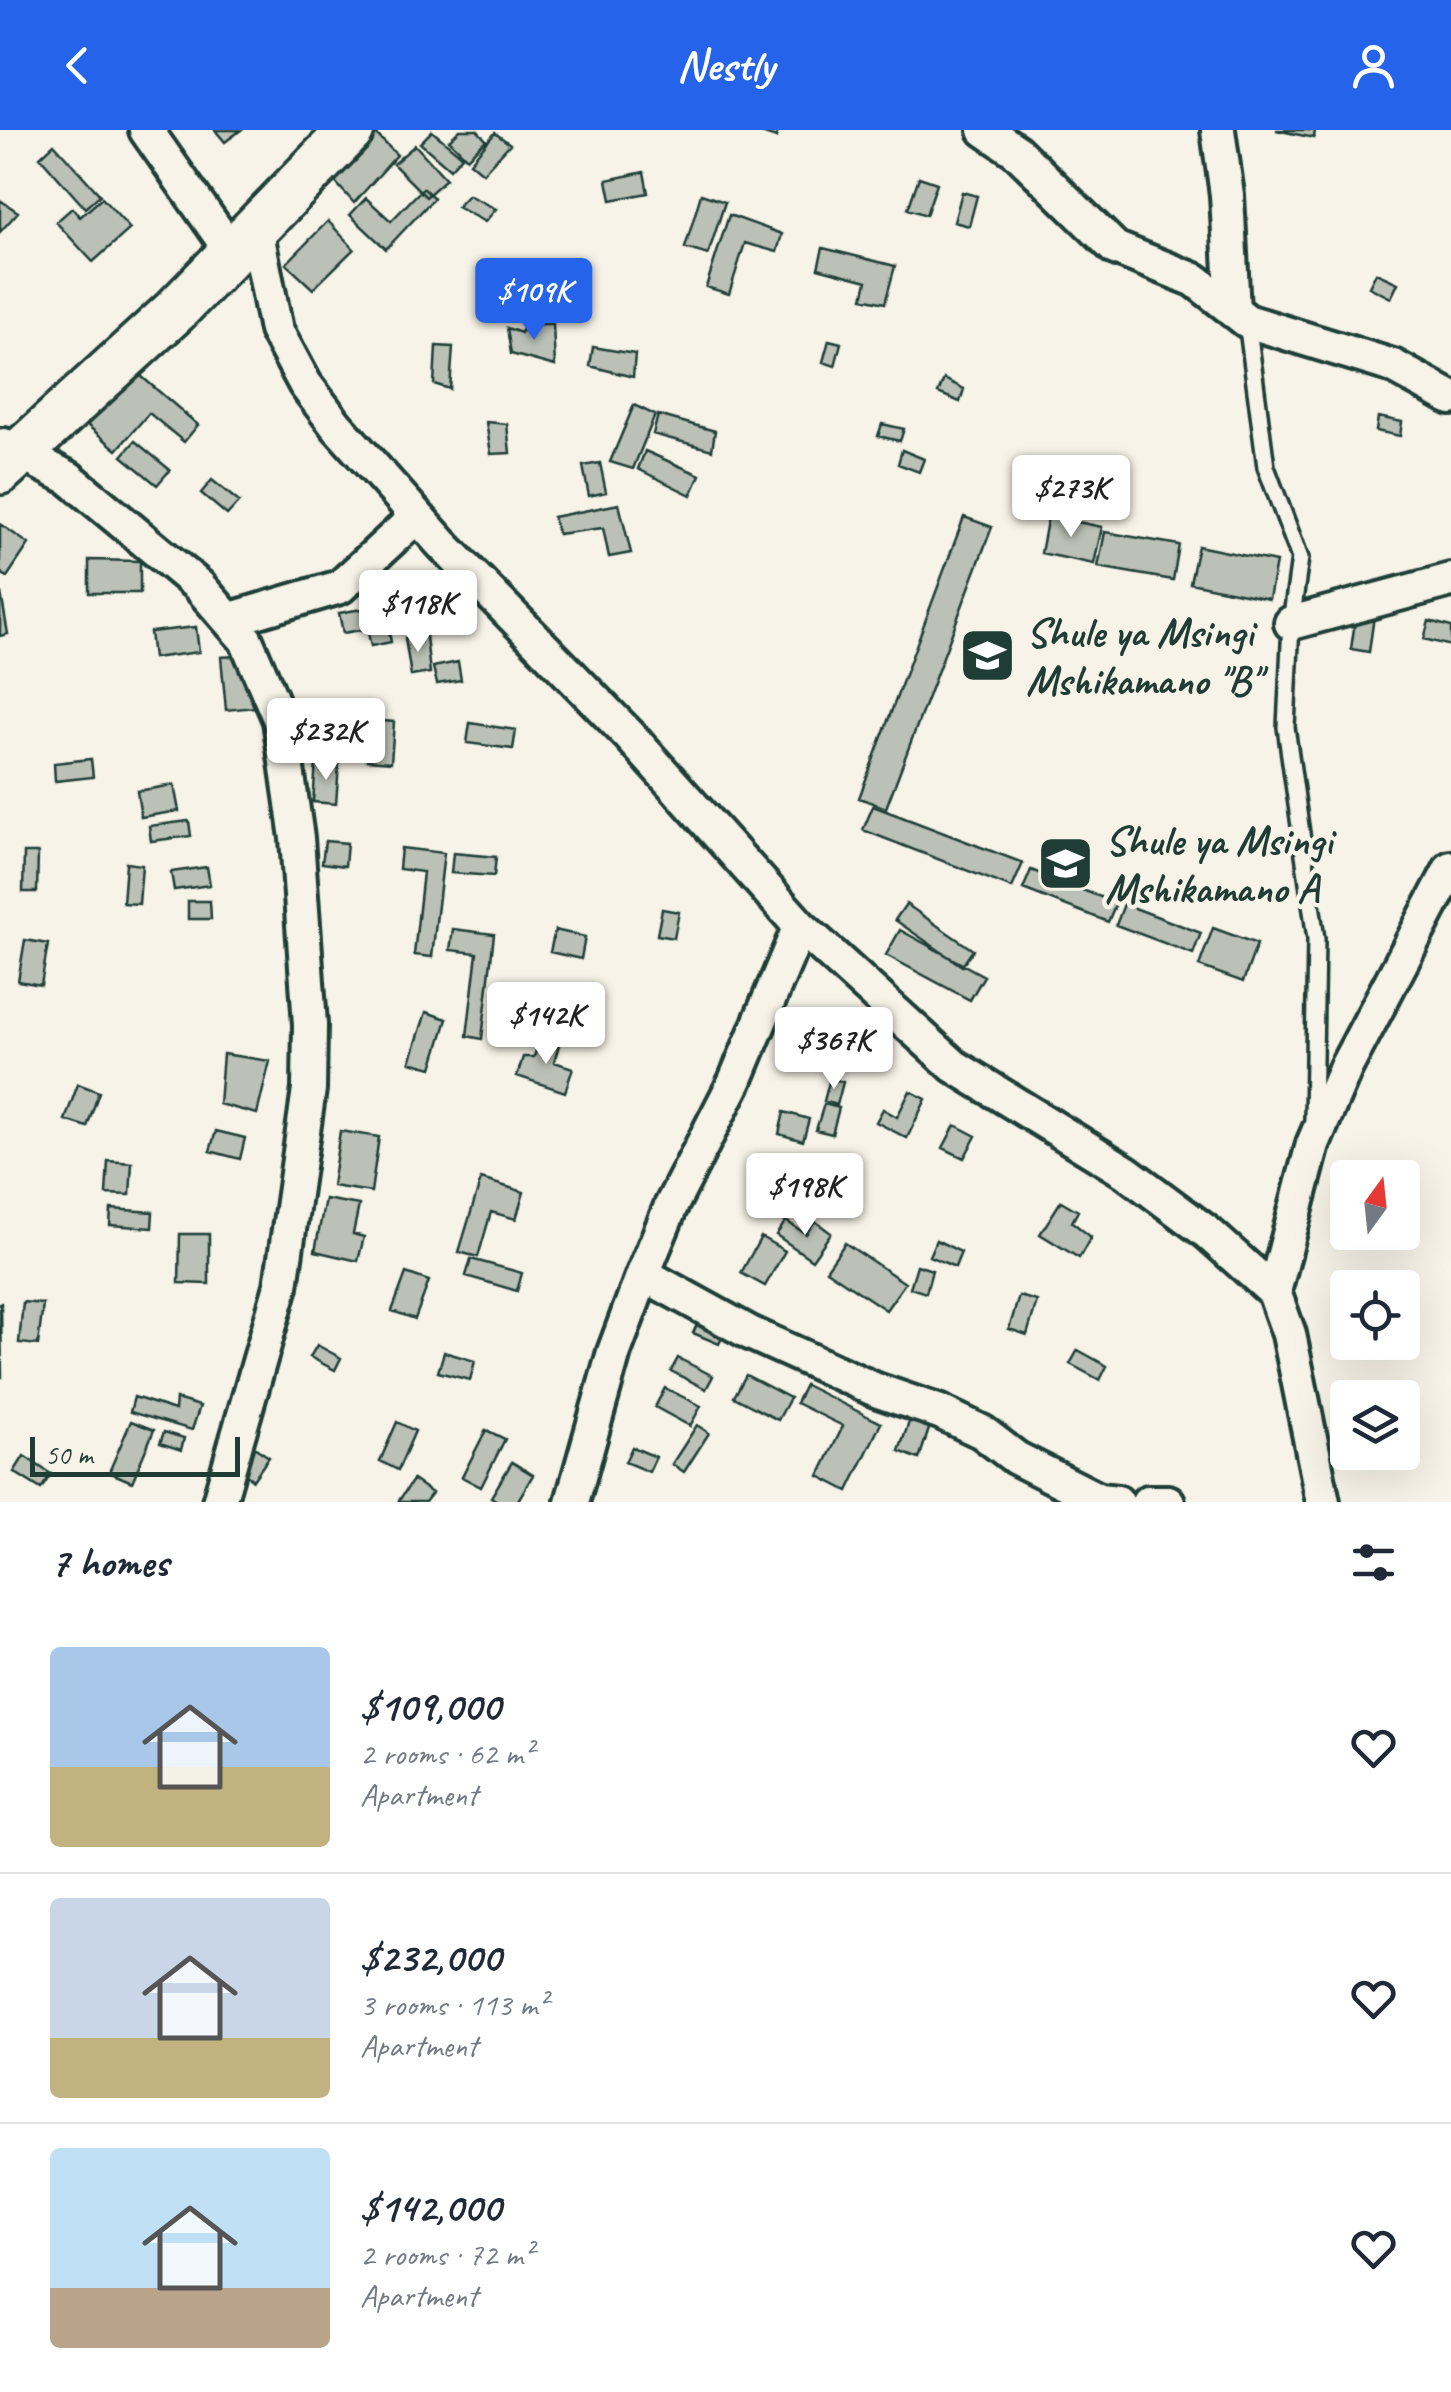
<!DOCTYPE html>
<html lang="en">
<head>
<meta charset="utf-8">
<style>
	body { margin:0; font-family:Caveat,sans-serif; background:#f6f6f7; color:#1f2937; height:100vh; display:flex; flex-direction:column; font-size:38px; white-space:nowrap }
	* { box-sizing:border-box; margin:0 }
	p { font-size:32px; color:#747a83 }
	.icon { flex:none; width:55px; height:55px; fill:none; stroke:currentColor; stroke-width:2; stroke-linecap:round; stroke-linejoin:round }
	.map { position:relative; height:1372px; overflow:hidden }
	.panel { display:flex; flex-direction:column; background:#fff; flex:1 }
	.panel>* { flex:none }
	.needle { width:65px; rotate:15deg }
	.fabs { position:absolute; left:1330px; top:1030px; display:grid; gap:20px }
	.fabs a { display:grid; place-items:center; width:90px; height:90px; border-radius:10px; background:#fff; box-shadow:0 10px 40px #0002; font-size:50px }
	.scale { position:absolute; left:30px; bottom:25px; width:210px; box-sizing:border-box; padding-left:10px; border:5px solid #1f3d34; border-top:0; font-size:28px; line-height:35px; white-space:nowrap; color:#1f3d34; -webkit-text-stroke:8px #f7f3e8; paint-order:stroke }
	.price { position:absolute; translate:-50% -85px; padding:0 22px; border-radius:10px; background:#fff; color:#222; font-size:32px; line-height:65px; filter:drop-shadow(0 2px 5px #0008) }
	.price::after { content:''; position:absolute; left:50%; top:60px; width:30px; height:22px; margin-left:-15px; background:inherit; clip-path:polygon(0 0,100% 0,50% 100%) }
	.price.active { background:#2563eb; color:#fff }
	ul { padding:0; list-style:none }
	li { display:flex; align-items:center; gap:30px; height:250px; padding:0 50px }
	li+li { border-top:2px solid #e0e1e3 }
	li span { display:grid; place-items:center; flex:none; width:280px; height:200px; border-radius:10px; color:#555 }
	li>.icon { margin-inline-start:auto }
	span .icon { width:120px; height:120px; fill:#fffc; stroke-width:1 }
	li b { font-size:42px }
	h2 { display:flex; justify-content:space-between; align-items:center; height:120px; padding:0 50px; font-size:42px }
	header { display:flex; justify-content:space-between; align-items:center; height:130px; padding:0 50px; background:#2563eb; color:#fff; font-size:45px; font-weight:800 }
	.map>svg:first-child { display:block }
	.building { fill:#bbc1b6; stroke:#1f3d34; stroke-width:2.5 }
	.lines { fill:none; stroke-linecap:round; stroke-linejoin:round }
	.lane-casing { stroke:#1f3d34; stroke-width:22 }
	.street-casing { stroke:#1f3d34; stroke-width:40 }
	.secondary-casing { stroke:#1f3d34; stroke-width:52 }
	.lane { stroke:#f7f3e8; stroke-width:15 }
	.street { stroke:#f7f3e8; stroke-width:32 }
	.secondary { stroke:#f7f3e8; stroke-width:45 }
	.labels { text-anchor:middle; stroke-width:9; stroke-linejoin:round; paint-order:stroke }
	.poi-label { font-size:42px; font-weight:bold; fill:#1f3d34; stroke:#f7f3e8; text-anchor:start }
</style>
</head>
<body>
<header><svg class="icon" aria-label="back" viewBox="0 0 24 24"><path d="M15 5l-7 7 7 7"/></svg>Nestly<svg class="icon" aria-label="person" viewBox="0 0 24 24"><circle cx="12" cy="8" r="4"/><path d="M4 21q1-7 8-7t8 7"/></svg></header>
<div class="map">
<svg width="1451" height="1372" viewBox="0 0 1451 1372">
	<rect width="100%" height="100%" fill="#f7f3e8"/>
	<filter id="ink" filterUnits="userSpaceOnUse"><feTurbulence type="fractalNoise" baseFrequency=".01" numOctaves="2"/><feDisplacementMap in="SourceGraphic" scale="20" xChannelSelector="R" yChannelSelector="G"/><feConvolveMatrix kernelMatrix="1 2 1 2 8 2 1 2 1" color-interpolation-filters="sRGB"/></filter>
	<g filter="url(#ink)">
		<!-- building -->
		<path class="building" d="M215,0h26l-16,12z
			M460,0h17l9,10 -19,18 -18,-18z
			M752,0h26l-2,8z
			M1276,0h39l-1,8z
			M432,1l30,25 -12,13 -30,-26z
			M374,2l23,23 -43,48 -26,-29z
			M495,3l15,11 -27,29 -13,-11z
			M54,14l46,51 -15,13 -45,-51z
			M415,15l31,34 -20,18 -33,-33z
			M644,42l4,21 -37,7 -4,-20z
			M919,47l18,6 -11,32 -18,-6z
			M423,58l11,10 -48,51 -36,-34 16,-17 25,23z
			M962,62l15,4 -8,30 -15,-4z
			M701,64l24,8 -17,53 -23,-7z
			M468,65l28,14 -11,13 -28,-15z
			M102,68l28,31 -37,33 -37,-40 16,-14 8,9z
			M0,70l18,12 -18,20z
			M729,85l53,19 -5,18 -32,-9 -16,51 -23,-7z
			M328,91l26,28 -41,40 -27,-25z
			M823,118l72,18 -10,37 -22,-5 4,-17 -49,-13z
			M1376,143l22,10 -7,15 -22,-11z
			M525,194h28l2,42 -44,-12 -4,-26 14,5z
			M829,210l12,3 -6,23 -12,-4z
			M436,216l17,1 -3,42 -16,-5z
			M593,217l42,7 -2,23 -43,-11z
			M134,240l64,55 -14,17 -35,-29 -32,37 -30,-25z
			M944,249l20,10 -4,13 -22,-9z
			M634,275l21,10 -22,54 -23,-7z
			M658,285l57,16 -3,19 -59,-16z
			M1378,287l24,5 -2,14 -24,-5z
			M486,292l21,2 3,29 -19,1z
			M882,294l22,5 -4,12 -22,-5z
			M135,311l35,29 -13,15 -35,-29z
			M902,320l22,9 -5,13 -21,-8z
			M645,321l55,24 -9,20 -53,-26z
			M600,333l6,29 -17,4 -6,-30z
			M212,350l27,22 -12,13 -26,-22z
			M619,374l12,49 -22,4 -6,-29 -45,6 -5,-17z
			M1048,386l54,11 -8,37 -53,-11z
			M964,387l28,10 -106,281 -27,-10z
			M0,394l29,20 -22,33 -7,-5z
			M1105,402l74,13 -6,35 -75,-13z
			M1198,416l78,16 -7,37 -79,-16z
			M89,430l51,1v32h-51z
			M0,457l8,47 -8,2z
			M384,475l7,37 -20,4 -4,-17 -24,4 -4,-20z
			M1356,484l18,2 -5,36 -18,-3z
			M1429,491l22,6v19l-27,-7z
			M196,497l3,25 -46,6 -3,-26z
			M426,506l4,37 -19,3 -6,-38z
			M251,525l5,52 -30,3 -5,-53z
			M458,532l3,18 -24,4 -4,-17z
			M370,590l24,2 -3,40 -24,-2z
			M470,593l46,7 -3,19 -46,-6z
			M91,629l2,18 -38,4 -1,-18z
			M316,632l23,2 -3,40 -23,-2z
			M174,655l5,26 -38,6 -4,-26z
			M873,676l150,57 -11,25 -149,-58z
			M189,691l2,15 -40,5 -2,-15z
			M325,711l22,2 -2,23 -23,-3z
			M401,718l43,5 -12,104 -18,-2 9,-83 -24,-3z
			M24,723h14l-1,39h-14z
			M453,723l43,4 -2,19 -43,-3z
			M126,733l16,2 -3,39 -16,-1z
			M207,737l3,18 -36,5 -3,-18z
			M1031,740l85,33 -8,19 -85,-33z
			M188,771h22l1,18h-23z
			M906,774l67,46 -11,16 -67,-46z
			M1124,774l77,29 -8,21 -77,-29z
			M662,779l17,3 -5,26 -17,-3z
			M1213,798l44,16 -14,38 -44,-16z
			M453,799l41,5 -12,105 -15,-3 10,-83 -27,-3z
			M555,800l30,7 -4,22 -31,-7z
			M900,800l84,46 -14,24 -84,-45z
			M25,810l23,4 -7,41 -23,-4z
			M426,882l21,7 -15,49 -22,-6z
			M844,902l16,5 -11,28 -15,-6z
			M540,908l19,7 -5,17 19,6 -8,24 -48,-16 6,-19h11z
			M223,924l47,7 -13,53 -38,-10z
			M830,948l13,4 -6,23 -13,-4z
			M78,954l21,8 -12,35 -22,-7z
			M910,961l16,8 -19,39 -31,-16 7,-13 14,8z
			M824,974l15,4 -7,26 -16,-4z
			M784,982l25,7 -6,22 -24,-7z
			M955,995l21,11 -12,22 -21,-10z
			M216,1001l29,7 -5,21 -30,-8z
			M340,1001l39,6 -8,55 -39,-6z
			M108,1031l24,2 -2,32 -24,-1z
			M481,1049l43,13 -8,27 -25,-7 -13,45 -19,-5z
			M325,1069l34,6 -6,29 11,3 -6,24 -43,-10z
			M1061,1071l17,10 -6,11 19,15 -12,21 -39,-24z
			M111,1079l42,3 -1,16 -42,-3z
			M786,1091l20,13 9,-13 16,12 -19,27 -36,-25z
			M180,1104h29v50l-30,-1z
			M761,1107l24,14 -20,35 -24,-13z
			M936,1110l25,12 -6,15 -26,-11z
			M845,1113l60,40 -19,27 -60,-40z
			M471,1129l51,14 -5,18 -51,-15z
			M917,1135l15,5 -6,23 -16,-5z
			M406,1143l23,8 -14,38 -23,-8z
			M1019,1166l18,5 -10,34 -18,-6z
			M23,1172l20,2 -5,41 -19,-2z
			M0,1173h1l1,74h-2z
			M699,1190l26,11 -6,13 -26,-11z
			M317,1215l24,13 -6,12 -25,-13z
			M1078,1220l29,16 -7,14 -30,-16z
			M444,1222l31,9 -5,19 -32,-8z
			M678,1228l35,18 -7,13 -35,-18z
			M746,1245l44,23 -12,22 -44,-23z
			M805,1255l76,38 -33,68 -29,-15 24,-50 -47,-23z
			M665,1258l36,18 -11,20 -35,-19z
			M134,1267l41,13 1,-11 24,7 -8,24 -62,-18z
			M910,1289l20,7 -11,33 -20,-8z
			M131,1291l23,9 -22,52 -23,-10z
			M397,1292l18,9 -17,39 -18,-9z
			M697,1295l12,8 -25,39 -12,-8z
			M486,1300l19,9 -24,48 -19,-10z
			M164,1302l20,6 -3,12 -21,-7z
			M245,1311l24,16 -16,23 -22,-16z
			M632,1317l24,10 -7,15 -24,-10z
			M24,1326l27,18 -10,15 -27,-17z
			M512,1332l21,13 -16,27h-18l-8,-5z
			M413,1350l19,13 -7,9h-27z"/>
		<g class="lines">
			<defs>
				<path id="lane" d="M1247,191l19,146 34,91 -9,65 -5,104 30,212 -3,181"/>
				<path id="street" d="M146,0l87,124
					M985,0l31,21 99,97 80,32 52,41 146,45 58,32
					M1218,0l9,65 6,116
					M256,98l20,102 29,54 31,41 106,119 187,191 171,191 154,140 172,106 82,61 66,59 15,42 34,168
					M4,315l65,33 130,108 47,54 34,80 17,118 13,187 -1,64 -28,197 -62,216
					M231,489l109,-32 76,-70
					M1291,493l160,-43
					M643,1144l107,59 126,57 64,22 42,20 34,26 83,42 18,2
					M1274,1162l39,-148 33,-77 105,-199
					M572,1372l42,-150 29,-78 28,-68 64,-125 65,-155
					M1148,1372h20"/>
				<path id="secondary" d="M0,341l175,-160 176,-181"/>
			</defs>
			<!-- lane casing -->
			<use href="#lane" class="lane-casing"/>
			<!-- street casing -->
			<use href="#street" class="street-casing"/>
			<!-- secondary casing -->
			<use href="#secondary" class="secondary-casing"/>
			<!-- lane -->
			<use href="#lane" class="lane"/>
			<!-- street -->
			<use href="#street" class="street"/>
			<!-- secondary -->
			<use href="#secondary" class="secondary"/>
		</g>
	</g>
	<!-- icons -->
	<defs>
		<symbol id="school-square" viewBox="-11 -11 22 22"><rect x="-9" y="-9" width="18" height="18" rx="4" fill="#1f3d34" stroke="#f7f3e8"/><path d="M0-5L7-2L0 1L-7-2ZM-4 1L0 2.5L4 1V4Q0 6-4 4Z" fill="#fff"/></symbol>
	</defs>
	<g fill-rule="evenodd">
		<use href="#school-square" x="956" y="494" width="63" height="63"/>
		<use href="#school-square" x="1034" y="702" width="63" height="63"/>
	</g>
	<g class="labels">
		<!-- poi labels -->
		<g class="poi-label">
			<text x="1026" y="516">Shule ya Msingi<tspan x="1026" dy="48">Mshikamano "B"</tspan></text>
			<text x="1105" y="724">Shule ya Msingi<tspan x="1105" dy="48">Mshikamano A</tspan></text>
		</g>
	</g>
</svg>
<div class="fabs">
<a><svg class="needle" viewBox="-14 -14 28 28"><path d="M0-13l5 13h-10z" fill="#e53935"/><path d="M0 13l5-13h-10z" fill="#747a83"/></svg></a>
<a><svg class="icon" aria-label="locate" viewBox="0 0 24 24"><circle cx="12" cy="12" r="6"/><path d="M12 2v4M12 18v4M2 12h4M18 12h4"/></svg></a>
<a><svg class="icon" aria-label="layers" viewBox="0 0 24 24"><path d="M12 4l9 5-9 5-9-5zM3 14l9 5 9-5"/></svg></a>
</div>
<div class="scale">50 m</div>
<b class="price active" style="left:534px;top:213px">$109K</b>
<b class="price" style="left:1071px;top:410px">$273K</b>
<b class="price" style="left:418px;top:525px">$118K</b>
<b class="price" style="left:326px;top:653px">$232K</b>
<b class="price" style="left:546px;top:937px">$142K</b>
<b class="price" style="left:834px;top:962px">$367K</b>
<b class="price" style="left:805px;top:1108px">$198K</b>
</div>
<section class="panel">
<h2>7 homes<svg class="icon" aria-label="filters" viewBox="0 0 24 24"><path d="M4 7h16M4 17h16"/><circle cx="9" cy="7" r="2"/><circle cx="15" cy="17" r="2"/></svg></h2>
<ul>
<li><span style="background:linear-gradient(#a9c7e8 60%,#c2b280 0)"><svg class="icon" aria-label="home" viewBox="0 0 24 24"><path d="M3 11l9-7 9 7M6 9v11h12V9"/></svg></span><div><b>$109,000</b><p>2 rooms · 62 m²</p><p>Apartment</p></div><svg class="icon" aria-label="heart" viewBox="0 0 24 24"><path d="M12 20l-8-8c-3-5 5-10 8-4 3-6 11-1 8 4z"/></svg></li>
<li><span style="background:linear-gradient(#c9d6e8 70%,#c2b280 0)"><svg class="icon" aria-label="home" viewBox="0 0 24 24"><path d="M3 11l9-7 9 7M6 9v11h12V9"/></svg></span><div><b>$232,000</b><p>3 rooms · 113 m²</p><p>Apartment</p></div><svg class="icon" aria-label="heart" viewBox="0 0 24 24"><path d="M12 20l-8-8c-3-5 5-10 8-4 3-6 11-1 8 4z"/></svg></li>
<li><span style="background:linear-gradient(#bfe0f5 70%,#b9a48a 0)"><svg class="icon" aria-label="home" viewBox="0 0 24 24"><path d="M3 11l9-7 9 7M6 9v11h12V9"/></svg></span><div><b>$142,000</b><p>2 rooms · 72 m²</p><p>Apartment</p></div><svg class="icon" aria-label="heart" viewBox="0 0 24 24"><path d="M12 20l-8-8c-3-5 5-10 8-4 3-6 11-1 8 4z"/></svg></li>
</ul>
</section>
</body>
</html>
